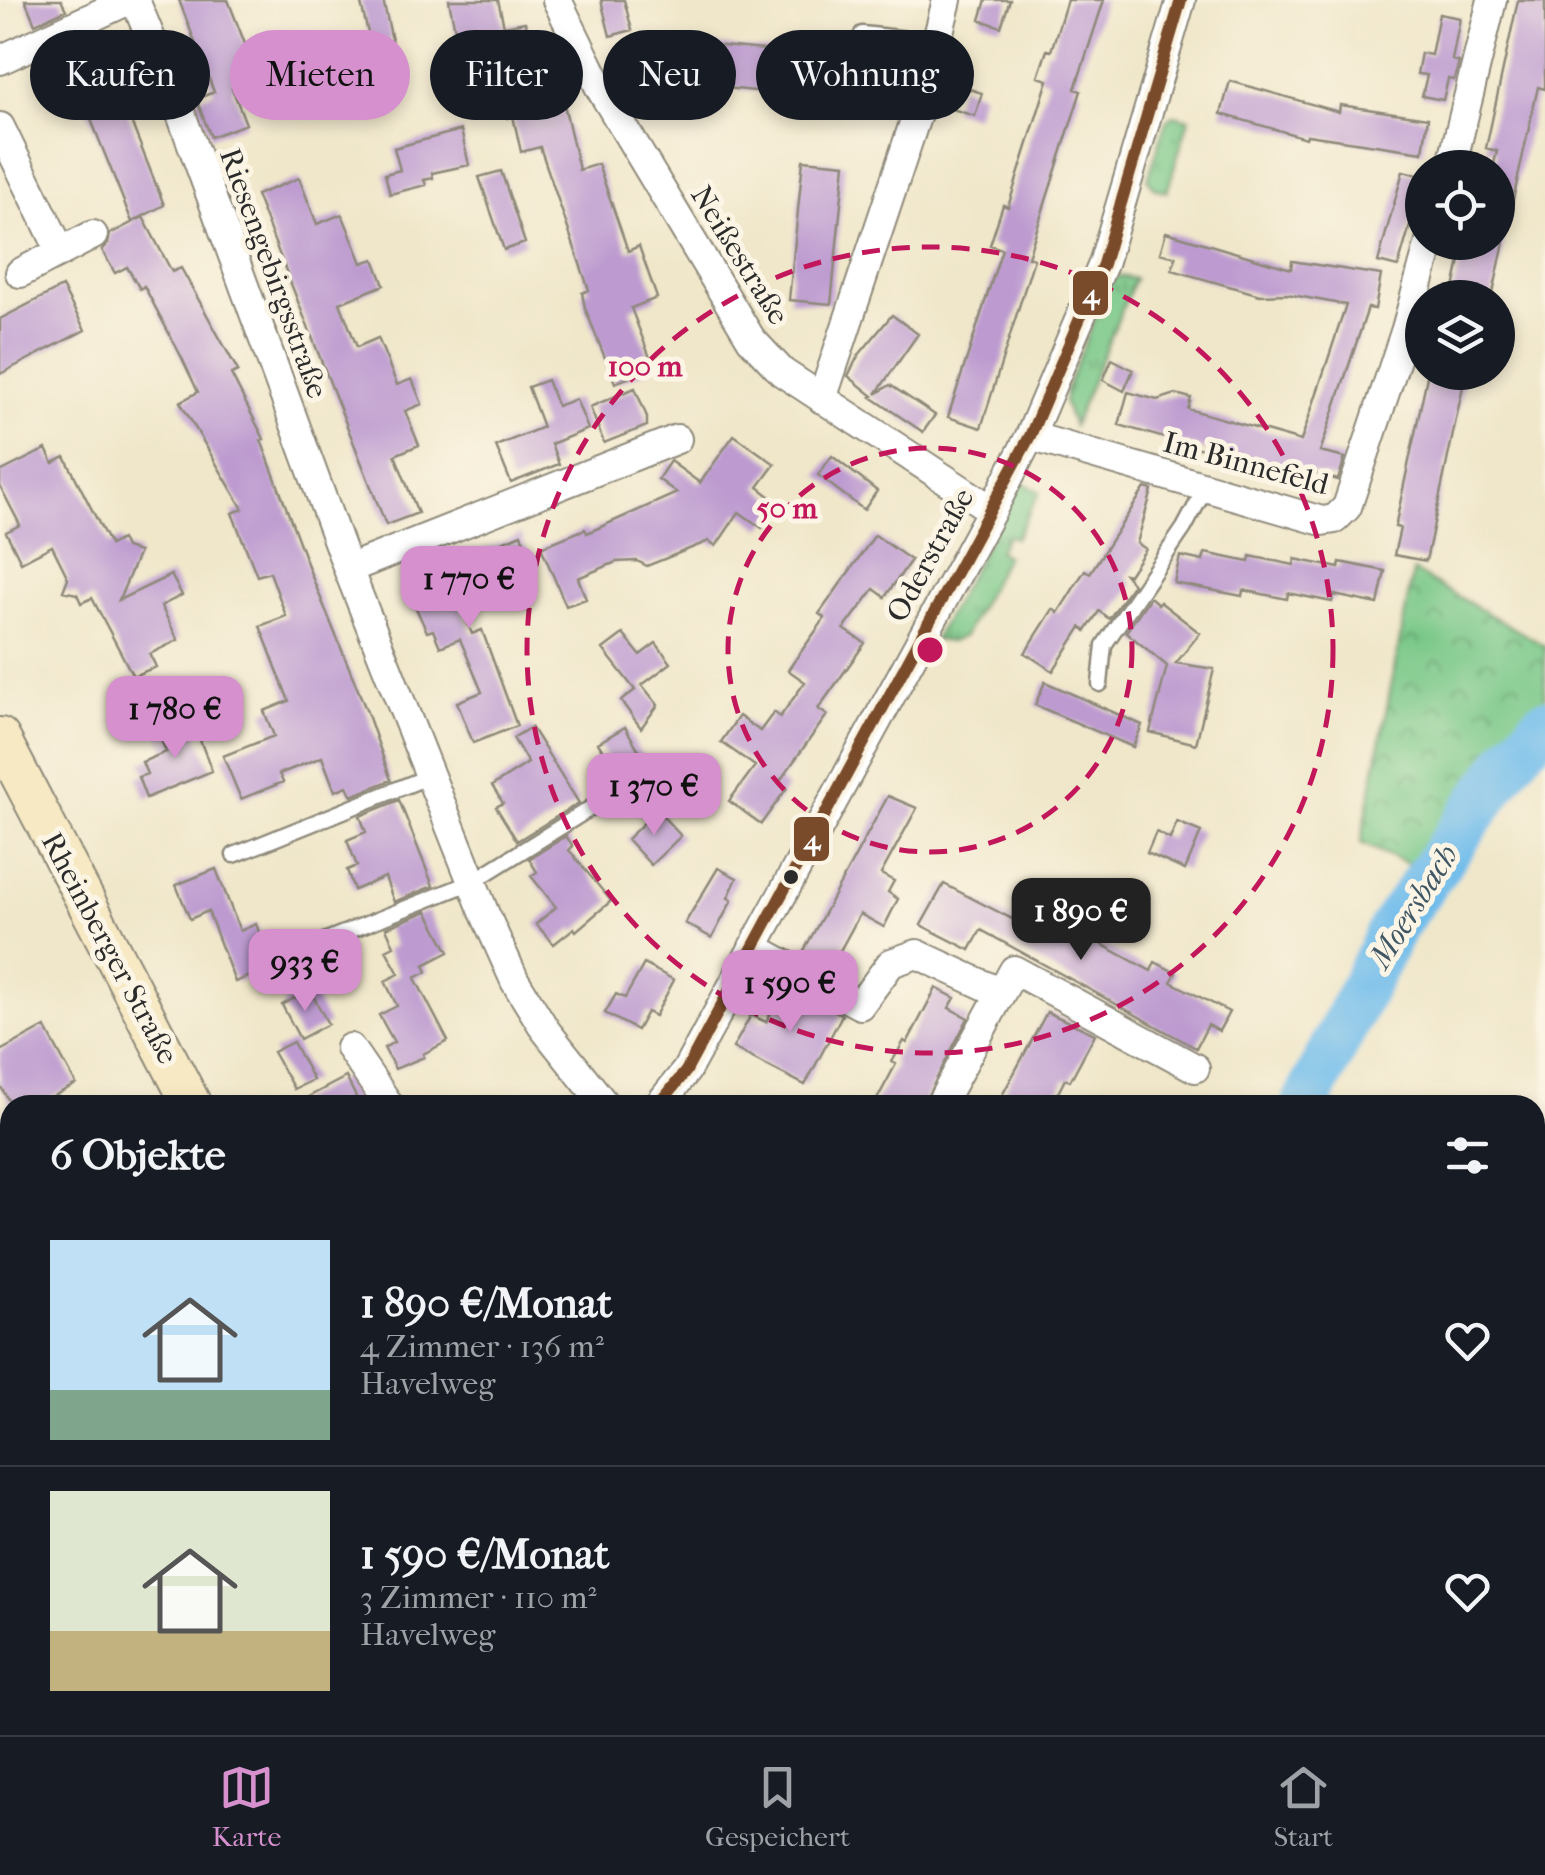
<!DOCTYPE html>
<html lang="de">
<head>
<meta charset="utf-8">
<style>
	body { margin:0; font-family:"IM FELL French Canon",serif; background:#242831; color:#f1f3f6; height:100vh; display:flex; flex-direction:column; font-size:38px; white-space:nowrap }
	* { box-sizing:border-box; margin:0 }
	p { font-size:32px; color:#9ea1a6 }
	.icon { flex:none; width:55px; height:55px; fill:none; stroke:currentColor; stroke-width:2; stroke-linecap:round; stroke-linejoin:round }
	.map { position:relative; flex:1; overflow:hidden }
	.details { position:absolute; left:0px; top:1095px; width:1545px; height:640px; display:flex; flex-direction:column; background:#171b24; border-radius:30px 30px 0 0; box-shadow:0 5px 15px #0003 }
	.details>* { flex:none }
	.banner { position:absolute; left:30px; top:30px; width:1000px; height:90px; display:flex; gap:20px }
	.fabs { position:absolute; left:1405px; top:150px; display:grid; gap:20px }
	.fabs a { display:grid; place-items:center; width:110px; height:110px; border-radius:50%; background:#171b24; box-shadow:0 5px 15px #0003; font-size:50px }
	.price { position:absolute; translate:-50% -85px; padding:0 22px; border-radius:20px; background:#d690ce; color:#111; font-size:32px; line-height:65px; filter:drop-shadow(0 2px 5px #0008) }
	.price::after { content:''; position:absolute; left:50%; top:60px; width:30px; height:22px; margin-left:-15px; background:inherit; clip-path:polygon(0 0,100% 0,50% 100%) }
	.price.selected { background:#222; color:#fff }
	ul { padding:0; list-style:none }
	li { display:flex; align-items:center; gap:30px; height:250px; padding:0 50px }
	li+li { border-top:2px solid #363941 }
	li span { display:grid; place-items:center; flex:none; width:280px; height:200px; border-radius:0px; color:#555 }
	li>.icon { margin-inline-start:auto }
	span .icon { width:120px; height:120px; fill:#fffc; stroke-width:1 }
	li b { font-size:42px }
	h2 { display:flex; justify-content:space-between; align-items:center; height:120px; padding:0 50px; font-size:42px }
	.pill { padding:0 35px; border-radius:45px; background:#171b24; box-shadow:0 5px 15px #0003; font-size:35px; line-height:90px }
	.pill.selected { background:#d690ce; color:#111 }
	.menu { display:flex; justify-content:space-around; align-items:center; height:140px; border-top:2px solid #363941; background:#171b24; font-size:28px; color:#9ea1a6 }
	.menu a { display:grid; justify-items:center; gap:5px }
	.menu .selected { color:#d690ce }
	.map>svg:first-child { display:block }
	.grass { fill:url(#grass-tufts); stroke:#527a5a; stroke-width:2.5 }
	.park { fill:url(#park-crowns); stroke:#527a5a; stroke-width:2.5 }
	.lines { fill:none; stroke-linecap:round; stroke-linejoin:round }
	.river { stroke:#72bdeb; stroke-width:48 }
	.building { fill:#bd9bd0 }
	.lane-casing { stroke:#8e897a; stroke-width:19 }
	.street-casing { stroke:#8e897a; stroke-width:32 }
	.secondary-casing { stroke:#8e897a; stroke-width:42 }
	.lane { stroke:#fff; stroke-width:14 }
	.street { stroke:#fff; stroke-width:28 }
	.secondary { stroke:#f6e9c3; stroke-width:38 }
	.bus-1-casing { stroke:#fcf5e5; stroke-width:20 }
	.bus-1 { stroke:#7a4b2a; stroke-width:12 }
	.ring { fill:none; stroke:#c2185b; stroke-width:5; stroke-dasharray:18 12 }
	.bus-dot { fill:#2b2b2b; stroke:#fcf5e5; stroke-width:4 }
	.labels { text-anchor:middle; stroke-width:10; stroke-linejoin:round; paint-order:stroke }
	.street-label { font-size:30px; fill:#2b2b2b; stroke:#fcf5e5 }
	.water-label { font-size:32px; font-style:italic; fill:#405765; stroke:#fcf5e5 }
	.centre { fill:#c2185b; stroke:#fcf5e5; stroke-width:5 }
	.ring-label { font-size:30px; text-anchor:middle; font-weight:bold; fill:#c2185b; stroke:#fcf5e5; stroke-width:10; stroke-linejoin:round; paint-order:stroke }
	.line-badge { stroke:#fcf5e5; stroke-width:4 }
	.badge-label { font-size:28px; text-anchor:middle; font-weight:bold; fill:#fff }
</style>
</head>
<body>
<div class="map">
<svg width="1545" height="1735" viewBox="0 0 1545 1735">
	<defs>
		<pattern id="grass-tufts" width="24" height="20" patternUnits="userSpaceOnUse" patternTransform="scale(2.5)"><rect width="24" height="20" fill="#79c888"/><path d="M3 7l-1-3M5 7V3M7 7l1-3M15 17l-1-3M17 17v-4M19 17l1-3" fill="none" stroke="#63a36f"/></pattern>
		<pattern id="park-crowns" width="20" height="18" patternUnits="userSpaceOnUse" patternTransform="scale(2.5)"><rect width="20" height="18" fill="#79c888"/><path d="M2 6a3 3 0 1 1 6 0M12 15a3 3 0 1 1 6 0" fill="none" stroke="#63a36f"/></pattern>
	</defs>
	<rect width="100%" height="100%" fill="#fcf5e5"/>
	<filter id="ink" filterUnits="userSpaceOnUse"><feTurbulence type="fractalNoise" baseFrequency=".01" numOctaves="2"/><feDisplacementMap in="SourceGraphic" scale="20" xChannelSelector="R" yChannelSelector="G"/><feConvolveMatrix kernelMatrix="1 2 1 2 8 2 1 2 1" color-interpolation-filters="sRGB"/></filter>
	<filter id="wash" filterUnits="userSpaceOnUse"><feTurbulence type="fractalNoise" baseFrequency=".0048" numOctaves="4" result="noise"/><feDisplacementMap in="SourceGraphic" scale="40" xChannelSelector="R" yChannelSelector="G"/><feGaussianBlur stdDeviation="2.25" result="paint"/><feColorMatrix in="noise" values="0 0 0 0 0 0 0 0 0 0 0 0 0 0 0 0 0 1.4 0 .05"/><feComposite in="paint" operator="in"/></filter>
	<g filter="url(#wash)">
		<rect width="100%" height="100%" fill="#f0e7ca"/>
		<!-- grass -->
		<path class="grass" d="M1174,115l15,4 -22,73 -13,-4 -6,-9 18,-58z
			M1119,276l16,3 -62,147 -9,-24 2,-13 44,-107z
			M1020,481l20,11 -25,46 -8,-3 -9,16 8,5 -42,80 -13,6 -17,-2z"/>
		<!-- park -->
		<path class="park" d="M1413,571l132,75v93l-74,82 -42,53 -68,-31z"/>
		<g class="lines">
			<!-- river -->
			<path class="river" d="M1305,1105l89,-180 117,-165 34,-37
				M1055,1735l3,-10"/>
		</g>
		<g id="blocks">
			<!-- building -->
			<path class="building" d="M25,0h36l5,10 -31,14z
				M179,0h49l21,54 34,-8 7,30 -58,12 14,36 -35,13 -15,-38 18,-7z
				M360,0h23l9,40 -21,5z
				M449,0h49l6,26 21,-4 9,36 8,-2 12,51 10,-3 15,66 19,-6 30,87 11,-5 18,52 -26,10 23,60 -39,15 -30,-75 -3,-15 7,-3 -49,-143 -19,5 -8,-36 -6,2 -12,-51 -8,2 -8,-34 -22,5z
				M601,0h23l8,30 -22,6z
				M986,0h24l-9,27 -21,-7z
				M1067,0h37l-29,89 6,2 -53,166 6,2 -53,169 -33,-11 54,-168 -12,-4 13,-40 5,2 40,-127 -10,-3 9,-27 4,1z
				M1518,0h27v89l-7,-2 -31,140 -9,-1v-58h-5l4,-17 -11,-3z
				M1439,14l21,4 -8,42 7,2 -5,18 -6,-1 -5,21 -21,-4 5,-21 -10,-1 4,-21 10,2z
				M98,38l66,167 -32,17 -68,-170 -14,7 -1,-2 38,-18 1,2z
				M639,38l210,20 -4,42 -210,-21z
				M859,48l57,6 -6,22 -53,-5z
				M1230,81l109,31 1,-7 88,13 -5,34 -116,-17 -1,3 -85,-24z
				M960,86l22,7 -7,23 -23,-7z
				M461,130l8,35 -37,8 1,5 -9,2 2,5 -36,9 -5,-20 15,-4 -6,-22z
				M803,160l42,4 -14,140 -42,-4z
				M501,171l24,72 -21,7 -25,-73z
				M1403,171l19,5v7l-24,84 -20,-5z
				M299,178l18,46 25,-10 20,49 12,-4 10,26 -44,18 17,44 21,-9 19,47 15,-6 10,25 -17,7 14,34 -24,10 23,58 -32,12 -130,-330z
				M143,217l29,55 9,-4 57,103 -7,3 33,65 -3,1 50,134 56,138 24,68 -39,16 -5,-10 -12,5 -13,-34 -43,17 4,8 -42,17 -18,-43 51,-20 -10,-25 25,-10 -29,-75 26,-10 -16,-44 -13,4 -25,-63 11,-4 -63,-107 18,-10 -17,-36 -37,-70 -4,3 -13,-22 -12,6 -13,-23 6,-6 2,-10z
				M1166,232l125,37 1,-8 89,14 -6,34 -7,-1 -48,144 25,6 -7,22 -47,-13 -2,7 -170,-49 9,-33 29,8 19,-6 15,4 -3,11 113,32 45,-136 -59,-11 -27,1 -88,-25 4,-13 -16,-4z
				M1464,242h40l-12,56h-40z
				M62,287l23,43 -85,44v-55z
				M892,315l26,19 -42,60 14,-9 45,30 -12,17 -52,-35 2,-1 -25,-20 10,-20z
				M1112,359l21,11 -9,21 -21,-11z
				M1428,372h38l-40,189 -32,-6 6,-27 -5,-1z
				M547,380l10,26 19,-7 12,30 -37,15 8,20 -48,19 -15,-37 47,-19 -15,-40z
				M635,388l12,29v9l-43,17 -14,-36z
				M734,435l41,29 -17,23 22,17 -18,24 -23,-16 -23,34 -7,-5 -62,25 -10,-5 -21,1 -38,16 8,21 -20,7 -25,-59 44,-18 2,4 90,-40 -19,-14 12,-18 30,22z
				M46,449l7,14 12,-6 45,88 11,-6 4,9 14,4 -20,48 52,-25 11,20 -21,11 17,34 -28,14 6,13 -23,9 -41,-78 -11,5 -4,-9 -14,-3 5,-13 -16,-32 -31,16 -15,-30 14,-7 -20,-39v-14z
				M832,456l45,35 -13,19 -46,-35z
				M1145,488l7,2 -15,53 9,6 -17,26 -4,-1 8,10 -24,35 -10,-8 -13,20 -5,-4 -28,44 -28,-18 28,-44 5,4 27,-43 5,3z
				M521,534l8,21 -46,19 2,4 -31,12 18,44 10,-4 35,96 -44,17 -16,-41 25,-10 -22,-53 -20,8 -7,-17 -6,2 -23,-50z
				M875,535l36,25 -26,37 -11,-8 -30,40 21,14 -47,66 9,6 -48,67 8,6 -26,36 -32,-23 26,-35 -34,-24 18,-26 21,15 14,-19 6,5 25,-35 -17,-12 37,-52 -6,-4z
				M1205,553l44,9 1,-6 44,9 1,-6 44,9 1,-6 45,9 -7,33 -44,-9 -2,7 -44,-9 -1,6 -44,-9 -1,6 -68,-13 6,-27 23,5z
				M1150,597l8,7 2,-2 40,31 -24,30 38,6 -18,75 -46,-12 17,-66 -41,-34z
				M623,634l17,21 16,-12 15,20 -29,22 16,20 -17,23 -20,-27 14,-11 -32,-41z
				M1045,682l97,43 -9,22 -98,-42z
				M193,722l19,49 -66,27 -8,-21 9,-3 -5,-12 24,-10 -7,-17z
				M531,727l48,76 -62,38 -21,-34 7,-4 -11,-17 36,-23 -15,-25z
				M625,727l21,35 -27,16 -21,-35z
				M888,796l29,12 -36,66 13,7 -6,11 10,7 -14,28 -24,-13 -30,55 -28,-15z
				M399,800l34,86 -39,16 -9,-25 -31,13 -7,-20 10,-4 -10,-26 19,-8 -6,-16z
				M657,810l24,26 -30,29 -24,-26z
				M1177,822l24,10 -16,38 -38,-17 9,-21 14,7z
				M566,836l7,10 -4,4 42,51 -35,30 -2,-3 -20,16 -18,-20 20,-17 -25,-31 6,-4 -8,-13z
				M718,868l19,10 -9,20 4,2 -20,38 -27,-15z
				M216,869l24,62 16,-7 11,28 -11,9 4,11 -25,10 -27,-71 -18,8 -14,-34z
				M944,884l82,42 10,-19 49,25 3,-7 20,11 -5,9 48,26 4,-9 21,11 -5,9 58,30 -10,19 -11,-6 -12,23 -215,-118 -11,20 -49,-25z
				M427,911l22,41 -25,13 3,7 -12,6 33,63 -25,13 1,3 -29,12 -11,-21 10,-6 -15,-27 18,-9 -12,-25 14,-7 -13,-24 8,-4 -8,-18z
				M644,964l30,16 -19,36 -8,-4 -10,18 -32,-17 11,-19 9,4z
				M786,985l56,30 -37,70 -72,-37 18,-33 15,7z
				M936,988l19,10 -6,10 19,10 -45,87h-49l22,-41 -4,-2 12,-21 3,2z
				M310,990l18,34 -28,15 -18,-34z
				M1047,1012l48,22 -25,47 -5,-2 -13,26h-55z
				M45,1027l31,57 -40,21h-25l-11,-20v-34z
				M293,1042l20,38 -19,9 -21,-37z
				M346,1077l14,28h-67z"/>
		</g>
	</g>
	<g filter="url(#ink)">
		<use href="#blocks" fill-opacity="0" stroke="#8e897a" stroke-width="2.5"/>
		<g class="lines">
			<defs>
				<path id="lane" d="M862,34l75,8
					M1100,684l4,-39 80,-117 22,-41
					M234,855l196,-79
					M271,962l201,-80 151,-94
					M0,1390l10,16
					M697,1735l15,-7 19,3 3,4"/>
				<path id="street" d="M135,0l36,87 177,482 136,343 31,69 31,50 59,74
					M557,0l43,88 151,251 31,33 210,138
					M0,60l129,-60
					M0,127l61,125
					M1451,168l41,-168
					M20,273l73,-38
					M822,399l102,-306 23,-93
					M1030,436l292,85 13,-2 12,-12 59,-178 24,-87
					M348,569l329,-130
					M753,947l107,58 31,-42 26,-9 84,39 13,-23 181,98
					M350,1048l39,57
					M659,1105l27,-34 306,-561 38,-74 73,-172 78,-264
					M940,1105l61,-112
					M0,1349l10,-7
					M811,1735l2,-10"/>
				<path id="secondary" d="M0,737l192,368
					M514,1725l5,10"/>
			</defs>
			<!-- lane casing -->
			<use href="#lane" class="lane-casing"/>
			<!-- street casing -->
			<use href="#street" class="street-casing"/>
			<!-- secondary casing -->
			<use href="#secondary" class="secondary-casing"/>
			<!-- lane -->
			<use href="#lane" class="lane"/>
			<!-- street -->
			<use href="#street" class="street"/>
			<!-- secondary -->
			<use href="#secondary" class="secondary"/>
			<defs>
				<path id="bus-1" d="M659,1105l27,-34 344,-635 73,-172 78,-264"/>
			</defs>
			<!-- bus-1 casing -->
			<use href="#bus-1" class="bus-1-casing"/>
			<!-- bus-1 -->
			<use href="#bus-1" class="bus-1"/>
		</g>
	</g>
	<!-- distance rings -->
	<g class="ring">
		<circle cx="930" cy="650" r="202"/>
		<circle cx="930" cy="650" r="403"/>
	</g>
	<!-- markers -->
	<circle class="bus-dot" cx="791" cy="877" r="9"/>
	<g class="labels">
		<!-- street labels -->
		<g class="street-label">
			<text transform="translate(740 255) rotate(58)" y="10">Neißestraße</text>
			<text transform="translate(274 273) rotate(70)" y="10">Riesengebirgsstraße</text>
			<text transform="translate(1246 463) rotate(15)" y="10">Im Binnefeld</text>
			<text transform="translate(930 555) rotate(-61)" y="10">Oderstraße</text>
			<text transform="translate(110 948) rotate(62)" y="10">Rheinberger Straße</text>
		</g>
		<!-- water labels -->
		<g class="water-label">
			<text transform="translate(1413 906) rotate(-58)" y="11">Moersbach</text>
		</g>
	</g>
	<circle cx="930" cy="650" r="15" class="centre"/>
	<g class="ring-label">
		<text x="645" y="376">100 m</text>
		<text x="787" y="518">50 m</text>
	</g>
	<g class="line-badge">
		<rect x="1071" y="269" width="39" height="48" rx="10" fill="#7a4b2a"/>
		<rect x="792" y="815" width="39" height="48" rx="10" fill="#7a4b2a"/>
	</g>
	<g class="badge-label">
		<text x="1091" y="303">4</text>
		<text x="812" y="849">4</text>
	</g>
</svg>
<div class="fabs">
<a><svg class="icon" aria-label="locate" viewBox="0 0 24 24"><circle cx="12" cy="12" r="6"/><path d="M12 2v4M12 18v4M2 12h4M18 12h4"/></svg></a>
<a><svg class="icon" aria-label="layers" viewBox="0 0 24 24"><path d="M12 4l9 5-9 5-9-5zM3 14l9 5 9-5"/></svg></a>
</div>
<b class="price" style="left:469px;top:631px">1 770 €</b>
<b class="price" style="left:175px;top:761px">1 780 €</b>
<b class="price" style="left:654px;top:838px">1 370 €</b>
<b class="price selected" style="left:1081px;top:963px">1 890 €</b>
<b class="price" style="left:305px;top:1014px">933 €</b>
<b class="price" style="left:790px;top:1035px">1 590 €</b>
<div class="banner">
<a class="pill">Kaufen</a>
<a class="pill selected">Mieten</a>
<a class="pill">Filter</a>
<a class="pill">Neu</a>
<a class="pill">Wohnung</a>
</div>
<section class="details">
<h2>6 Objekte<svg class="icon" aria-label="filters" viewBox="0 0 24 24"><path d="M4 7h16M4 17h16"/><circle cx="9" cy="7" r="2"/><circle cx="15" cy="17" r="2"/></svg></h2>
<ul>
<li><span style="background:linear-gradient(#bfe0f5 75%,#7fa58c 0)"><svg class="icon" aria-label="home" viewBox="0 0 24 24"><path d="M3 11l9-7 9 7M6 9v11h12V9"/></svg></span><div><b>1 890 €/Monat</b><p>4 Zimmer · 136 m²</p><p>Havelweg</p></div><svg class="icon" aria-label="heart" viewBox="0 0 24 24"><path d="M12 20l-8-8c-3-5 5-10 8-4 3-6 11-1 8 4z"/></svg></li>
<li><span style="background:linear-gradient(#dfe7d0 70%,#c2b280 0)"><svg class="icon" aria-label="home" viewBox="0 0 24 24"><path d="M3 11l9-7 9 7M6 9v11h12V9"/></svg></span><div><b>1 590 €/Monat</b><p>3 Zimmer · 110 m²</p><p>Havelweg</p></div><svg class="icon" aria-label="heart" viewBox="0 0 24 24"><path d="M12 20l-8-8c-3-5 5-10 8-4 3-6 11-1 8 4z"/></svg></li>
</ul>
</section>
</div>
<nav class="menu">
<a class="selected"><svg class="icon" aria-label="map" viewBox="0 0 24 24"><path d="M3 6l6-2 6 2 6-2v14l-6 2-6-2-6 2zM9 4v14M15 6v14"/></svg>Karte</a>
<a><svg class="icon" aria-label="saved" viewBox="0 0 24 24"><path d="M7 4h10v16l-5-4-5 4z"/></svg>Gespeichert</a>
<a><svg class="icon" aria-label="home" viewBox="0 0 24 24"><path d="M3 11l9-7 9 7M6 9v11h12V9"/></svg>Start</a>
</nav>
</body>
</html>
